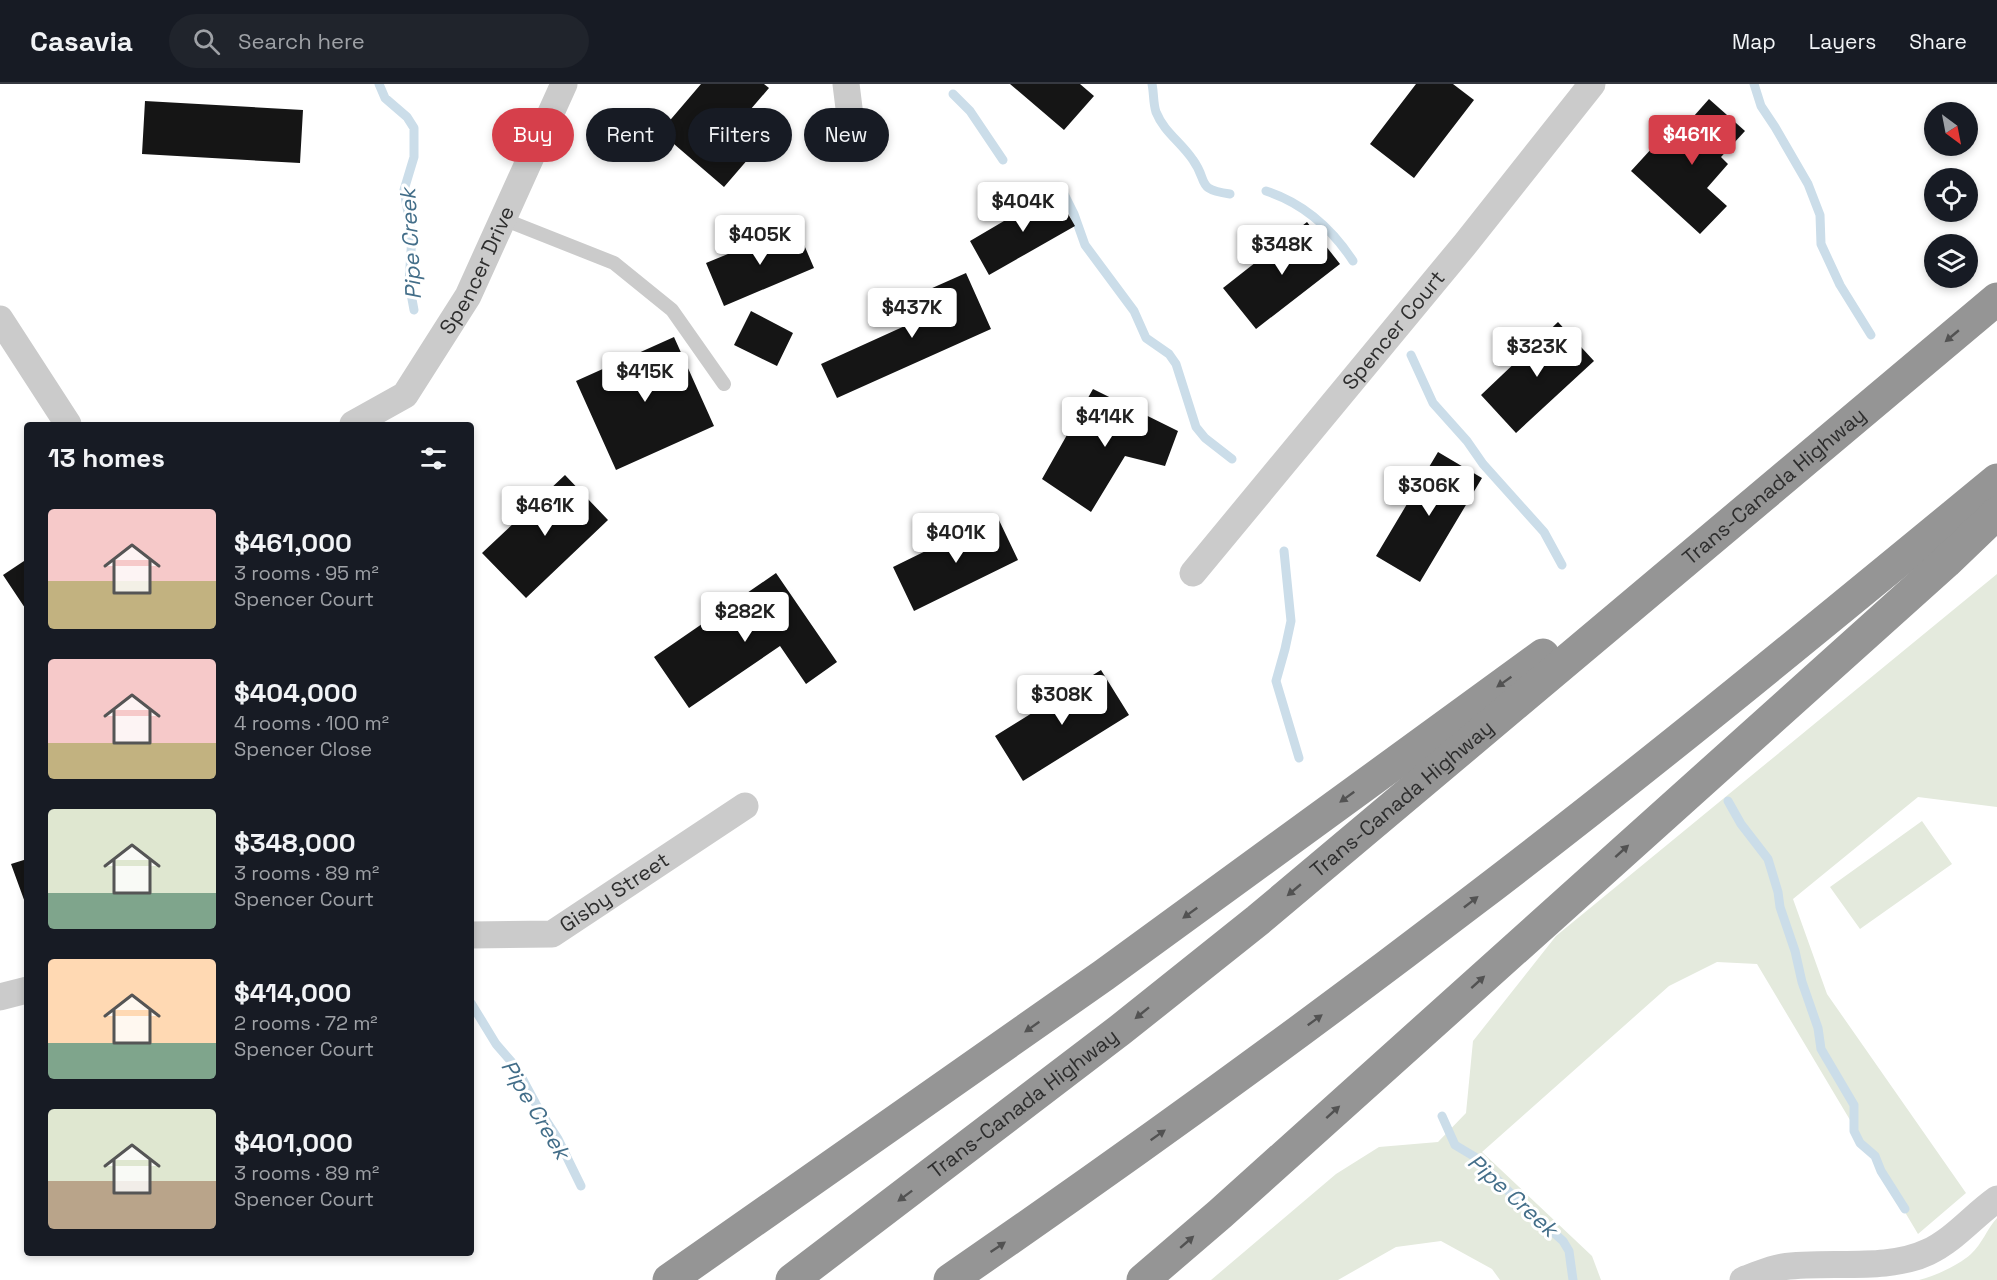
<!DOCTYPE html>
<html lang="en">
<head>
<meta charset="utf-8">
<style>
	body { margin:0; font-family:"Space Grotesk",sans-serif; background:#20242c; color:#f1f3f6; height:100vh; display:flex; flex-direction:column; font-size:22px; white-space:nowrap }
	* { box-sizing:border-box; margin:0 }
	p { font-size:20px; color:#9ea1a6 }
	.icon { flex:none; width:33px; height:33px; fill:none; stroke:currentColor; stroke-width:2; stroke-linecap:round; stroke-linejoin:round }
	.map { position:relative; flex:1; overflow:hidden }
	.details { position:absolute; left:24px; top:338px; width:450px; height:834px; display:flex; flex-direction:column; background:#171b24; border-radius:6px; box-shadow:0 3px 9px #0003 }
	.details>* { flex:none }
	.banner { position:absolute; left:492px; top:24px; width:570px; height:54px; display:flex; gap:12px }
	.needle { width:39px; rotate:148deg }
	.fabs { position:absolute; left:1924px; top:18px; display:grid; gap:12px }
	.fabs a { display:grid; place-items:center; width:54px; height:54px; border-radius:50%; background:#171b24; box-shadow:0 3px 9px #0003; font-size:30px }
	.price { position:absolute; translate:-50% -51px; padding:0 14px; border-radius:6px; background:#fff; color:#222; font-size:20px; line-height:39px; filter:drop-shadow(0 2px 3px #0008) }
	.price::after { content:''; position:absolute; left:50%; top:36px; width:18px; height:14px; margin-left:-9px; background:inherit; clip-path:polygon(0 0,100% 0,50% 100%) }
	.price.current { background:#d63f4b; color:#fff }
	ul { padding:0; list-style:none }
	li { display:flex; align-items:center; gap:18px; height:150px; padding:0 24px }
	li span { display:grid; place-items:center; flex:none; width:168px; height:120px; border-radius:6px; color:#555 }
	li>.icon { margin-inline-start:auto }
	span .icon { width:72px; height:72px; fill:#fffc; stroke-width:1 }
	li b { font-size:26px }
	h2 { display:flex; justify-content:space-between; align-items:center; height:72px; padding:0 24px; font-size:26px }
	.pill { padding:0 21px; border-radius:27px; background:#171b24; box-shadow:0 3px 9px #0003; font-size:21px; line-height:54px }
	.pill.current { background:#d63f4b; color:#fff }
	header { display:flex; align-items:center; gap:36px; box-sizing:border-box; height:84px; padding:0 30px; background:#171b24; border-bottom:2px solid #363941 }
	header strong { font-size:28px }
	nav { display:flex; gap:33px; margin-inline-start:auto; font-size:21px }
	.search { width:420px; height:54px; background:#20242c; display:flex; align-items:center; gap:15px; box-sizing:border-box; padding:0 21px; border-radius:33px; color:#9ea1a6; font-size:22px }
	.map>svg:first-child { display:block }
	.green { fill:#e4eadd }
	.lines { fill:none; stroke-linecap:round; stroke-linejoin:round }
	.stream { stroke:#cbdde9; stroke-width:9 }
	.building { fill:#151515 }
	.lane { stroke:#cbcbcb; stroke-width:14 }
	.street { stroke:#cbcbcb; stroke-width:27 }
	.highway { stroke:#959595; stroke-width:33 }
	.oneway { fill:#525252 }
	.labels { text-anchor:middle; stroke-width:6; stroke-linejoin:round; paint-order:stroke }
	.street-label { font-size:21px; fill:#2e2e2e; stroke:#fff }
	.water-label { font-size:22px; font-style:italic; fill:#436e89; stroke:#fff }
</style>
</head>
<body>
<header>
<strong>Casavia</strong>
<div class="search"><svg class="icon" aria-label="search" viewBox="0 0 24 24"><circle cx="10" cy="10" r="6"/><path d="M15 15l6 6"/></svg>Search here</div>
<nav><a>Map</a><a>Layers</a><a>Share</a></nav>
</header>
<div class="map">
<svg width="1997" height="1196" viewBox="0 0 1997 1196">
	<rect width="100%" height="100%" fill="#fff"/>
	<!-- green -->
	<path class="green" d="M1997,490v233l-79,-10 -125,102 34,95 139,199 -48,41 -161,-270 -40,-2 -48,24 -187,166 110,104 9,24h-101l-8,-11 -51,-28 -45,6 -58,33h-127l125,-106 43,-27 59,-5 28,-29 7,-72 83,-105z
		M1922,737l30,43 -92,65 -30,-42z
		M1997,1134v62h-78c16,-4 40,-15 52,-26 11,-10 16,-25 26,-36z"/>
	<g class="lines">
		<!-- stream -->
		<path class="stream" d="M379,0l6,14 22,19 7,11v29l-10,33 8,46 -3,47 5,27
			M1152,0c2,9 1,19 4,28 8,20 25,30 37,48 16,22 2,29 37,34
			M1754,0l7,22 14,21 33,57 12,31 1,29 19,41 31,50
			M953,10l17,17 33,49
			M1266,107c37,12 66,38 87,70
			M1063,108l11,22 11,31 49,66 12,27 23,16 7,10 20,63 9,11 27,21
			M1411,271l22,48 34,38 16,23 61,68 18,33
			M1284,467l7,70 -6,28 -9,32 23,77
			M1728,717l13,23 27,35 10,33 2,15 15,44 7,31 16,46 3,21 33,56v26l6,12 15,13 6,15 24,38
			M471,919l25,41 20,23 22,41 20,31 23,47
			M1442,1032l13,29 20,12 43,44 45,40 6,10 4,29"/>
	</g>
	<!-- building -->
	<path class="building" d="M701,0h63l5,4 -43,50 23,20 -25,29 -64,-55z
		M1010,0h70l14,12 -30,34z
		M1416,0h37l21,16 -60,78 -44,-34z
		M1709,15l36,32 -24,26 7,7 -21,24 20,18 -27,28 -69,-63 22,-24 5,4 25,-28 3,2z
		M145,17l158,9 -3,53 -158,-9z
		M1055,107l20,35 -86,49 -19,-34z
		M1307,138l33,42 -84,65 -33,-41z
		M796,142l18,42 -90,38 -18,-43z
		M966,189l25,56 -154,69 -16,-34 119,-54 -10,-21z
		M751,227l42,22 -16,33 -43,-21z
		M1558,238l36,39 -78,72 -35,-38z
		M674,253l40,89 -98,44 -40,-89z
		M1093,305l85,42 -13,35 -40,-10 -34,56 -49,-33z
		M1438,368l44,26 -62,104 -44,-26z
		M565,391l43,45 -82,78 -44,-45z
		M997,432l21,44 -104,51 -21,-44z
		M27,475v52l-24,-36z
		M776,489l61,89 -31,22 -26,-38 -91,62 -35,-51z
		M1101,586l28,45 -106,66 -28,-45z
		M27,775v49l-16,-44z"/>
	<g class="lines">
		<!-- lane -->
		<path class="lane" d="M503,135l111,44 58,47 52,74"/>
		<!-- street -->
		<g class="street">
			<path d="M846,0l6,48"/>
			<path d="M0,235l68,105"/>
			<path id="s1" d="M353,340l52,-29 63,-99 96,-212"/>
			<path id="s2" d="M1193,489l273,-330 126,-159"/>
			<path id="s3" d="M471,851l81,-1 193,-128"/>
			<path d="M0,913l27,-7"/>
			<path d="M1743,1196c12,-4 26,-11 39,-13 45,-7 105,5 146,-15 26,-12 45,-36 69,-53"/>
		</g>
		<!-- highway -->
		<g class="highway">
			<path d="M669,1196l435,-305 439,-320"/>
			<path id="s4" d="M792,1196l328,-250 138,-110 739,-621"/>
			<path d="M950,1196c176,-121 350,-247 520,-377 179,-136 353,-280 527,-423"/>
			<path d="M1143,1196l77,-66 726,-652 51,-49"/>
		</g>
	</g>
	<!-- one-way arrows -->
	<defs><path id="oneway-solid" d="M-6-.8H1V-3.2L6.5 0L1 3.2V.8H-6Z" transform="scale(1.5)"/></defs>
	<g class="oneway">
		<use href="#oneway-solid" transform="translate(1952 252) rotate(140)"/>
		<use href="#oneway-solid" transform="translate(1504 598) rotate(145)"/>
		<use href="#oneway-solid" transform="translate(1347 713) rotate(144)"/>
		<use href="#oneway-solid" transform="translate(1622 767) rotate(-42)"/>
		<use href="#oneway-solid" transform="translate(1294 806) rotate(140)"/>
		<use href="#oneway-solid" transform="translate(1471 818) rotate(-38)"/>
		<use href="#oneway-solid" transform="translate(1190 829) rotate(144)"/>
		<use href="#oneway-solid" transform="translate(1478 898) rotate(-42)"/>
		<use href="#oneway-solid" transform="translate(1142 929) rotate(141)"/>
		<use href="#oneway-solid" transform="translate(1315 936) rotate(-36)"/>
		<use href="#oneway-solid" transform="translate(1032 943) rotate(145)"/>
		<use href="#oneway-solid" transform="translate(1333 1028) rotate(-42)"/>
		<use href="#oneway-solid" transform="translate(1158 1051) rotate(-35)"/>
		<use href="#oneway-solid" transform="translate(905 1112) rotate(143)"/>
		<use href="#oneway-solid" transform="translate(1187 1158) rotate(-41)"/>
		<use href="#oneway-solid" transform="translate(998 1163) rotate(-34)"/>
	</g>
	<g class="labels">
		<!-- street labels -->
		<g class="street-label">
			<text dy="7" stroke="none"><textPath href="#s1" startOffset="204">Spencer Drive</textPath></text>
			<text dy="7" stroke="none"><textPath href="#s2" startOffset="315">Spencer Court</textPath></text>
			<text dy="7" stroke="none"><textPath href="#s4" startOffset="1263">Trans-Canada Highway</textPath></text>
			<text dy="7" stroke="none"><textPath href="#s4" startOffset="777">Trans-Canada Highway</textPath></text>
			<text dy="7" stroke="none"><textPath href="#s3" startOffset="156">Gisby Street</textPath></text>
			<text dy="7" stroke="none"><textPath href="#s4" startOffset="291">Trans-Canada Highway</textPath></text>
		</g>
		<!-- water labels -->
		<g class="water-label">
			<text transform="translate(410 160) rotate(-93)" y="8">Pipe Creek</text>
			<text transform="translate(536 1025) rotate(59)" y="8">Pipe Creek</text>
			<text transform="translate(1513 1111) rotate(42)" y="8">Pipe Creek</text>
		</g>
	</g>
</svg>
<div class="fabs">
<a><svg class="needle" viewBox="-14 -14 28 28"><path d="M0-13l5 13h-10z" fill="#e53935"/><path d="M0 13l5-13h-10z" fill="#9ea1a6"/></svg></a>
<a><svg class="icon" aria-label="locate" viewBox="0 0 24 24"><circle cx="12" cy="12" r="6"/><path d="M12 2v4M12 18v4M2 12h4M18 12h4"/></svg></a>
<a><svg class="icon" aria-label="layers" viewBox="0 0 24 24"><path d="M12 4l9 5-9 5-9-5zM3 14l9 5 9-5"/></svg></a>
</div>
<b class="price current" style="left:1692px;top:82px">$461K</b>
<b class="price" style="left:1023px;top:149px">$404K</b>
<b class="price" style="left:760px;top:182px">$405K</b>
<b class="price" style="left:1282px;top:192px">$348K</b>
<b class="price" style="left:912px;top:255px">$437K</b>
<b class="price" style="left:1537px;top:294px">$323K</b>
<b class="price" style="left:645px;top:319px">$415K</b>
<b class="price" style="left:1105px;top:364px">$414K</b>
<b class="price" style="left:1429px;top:433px">$306K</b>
<b class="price" style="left:545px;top:453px">$461K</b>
<b class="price" style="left:956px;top:480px">$401K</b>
<b class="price" style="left:745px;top:559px">$282K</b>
<b class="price" style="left:1062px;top:642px">$308K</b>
<div class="banner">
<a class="pill current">Buy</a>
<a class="pill">Rent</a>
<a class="pill">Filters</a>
<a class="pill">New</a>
</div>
<section class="details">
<h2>13 homes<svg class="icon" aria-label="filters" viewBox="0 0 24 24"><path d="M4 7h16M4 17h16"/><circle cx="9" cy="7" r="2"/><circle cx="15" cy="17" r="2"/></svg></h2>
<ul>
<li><span style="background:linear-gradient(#f6c9c9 60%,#c2b280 0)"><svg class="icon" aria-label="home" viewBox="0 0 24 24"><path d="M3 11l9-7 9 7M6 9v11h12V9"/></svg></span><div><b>$461,000</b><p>3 rooms · 95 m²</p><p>Spencer Court</p></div></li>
<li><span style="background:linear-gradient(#f6c9c9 70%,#c2b280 0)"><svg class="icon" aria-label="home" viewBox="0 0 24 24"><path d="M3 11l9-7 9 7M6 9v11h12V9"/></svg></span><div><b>$404,000</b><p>4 rooms · 100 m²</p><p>Spencer Close</p></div></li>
<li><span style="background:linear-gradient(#dfe7d0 70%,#7fa58c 0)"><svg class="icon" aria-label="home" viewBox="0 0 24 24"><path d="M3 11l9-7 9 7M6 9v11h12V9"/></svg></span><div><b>$348,000</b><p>3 rooms · 89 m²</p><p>Spencer Court</p></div></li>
<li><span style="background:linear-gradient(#ffd9b3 70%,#7fa58c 0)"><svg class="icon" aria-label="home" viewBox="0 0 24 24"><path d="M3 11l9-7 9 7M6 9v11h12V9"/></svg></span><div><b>$414,000</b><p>2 rooms · 72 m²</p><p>Spencer Court</p></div></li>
<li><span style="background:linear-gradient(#dfe7d0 60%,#b9a48a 0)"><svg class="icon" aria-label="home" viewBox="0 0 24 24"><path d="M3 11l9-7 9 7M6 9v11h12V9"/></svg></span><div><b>$401,000</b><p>3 rooms · 89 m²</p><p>Spencer Court</p></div></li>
</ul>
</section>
</div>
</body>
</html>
